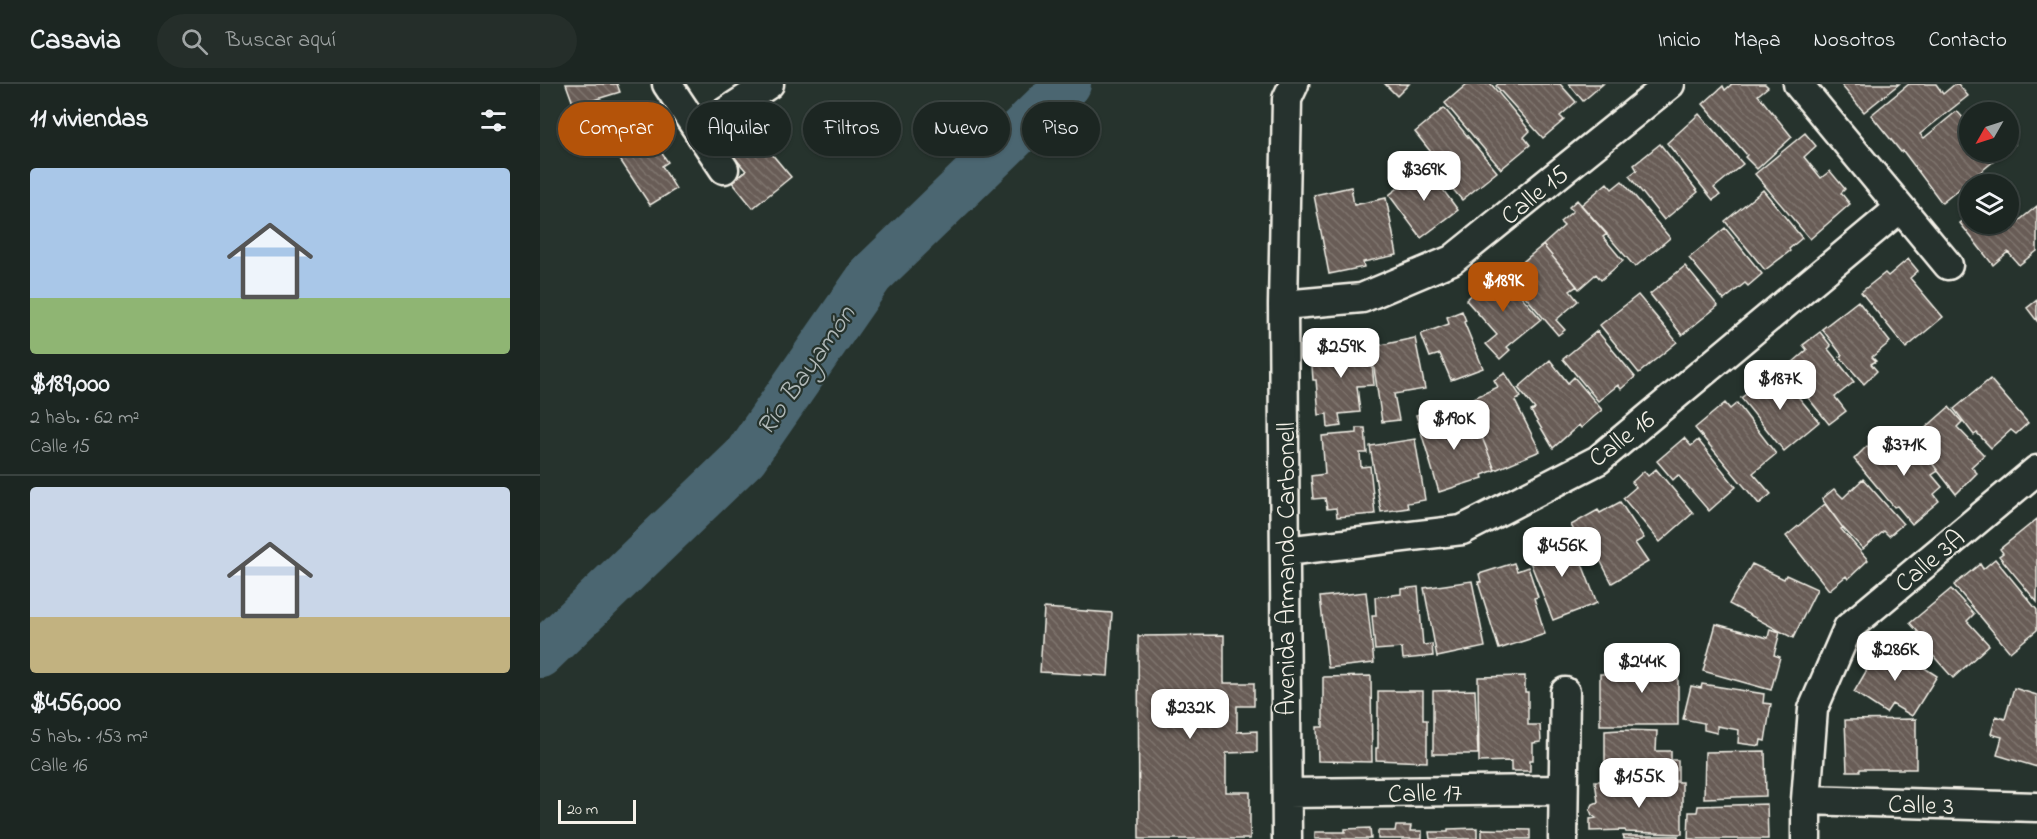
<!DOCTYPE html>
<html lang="es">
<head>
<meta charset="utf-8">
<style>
	body { margin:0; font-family:"Indie Flower",sans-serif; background:#252e2a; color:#f1f3f6; height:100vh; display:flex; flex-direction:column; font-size:22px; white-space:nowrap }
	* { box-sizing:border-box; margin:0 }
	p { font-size:20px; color:#a0a5a5 }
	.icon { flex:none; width:33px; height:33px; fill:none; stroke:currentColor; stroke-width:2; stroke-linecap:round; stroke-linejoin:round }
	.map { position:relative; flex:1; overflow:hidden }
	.sheet { display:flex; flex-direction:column; background:#1c2622; width:540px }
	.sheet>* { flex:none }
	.top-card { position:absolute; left:18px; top:18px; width:570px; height:54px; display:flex; gap:12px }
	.needle { width:39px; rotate:231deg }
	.controls { position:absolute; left:1419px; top:18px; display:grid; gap:12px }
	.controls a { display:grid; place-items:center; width:60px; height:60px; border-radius:50%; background:#1c2622; box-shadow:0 2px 4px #0004,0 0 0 2px #3a4340; font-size:30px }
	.scale { position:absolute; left:18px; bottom:15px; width:78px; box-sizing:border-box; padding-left:6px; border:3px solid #f4f1e8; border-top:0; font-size:16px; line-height:21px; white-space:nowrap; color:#f4f1e8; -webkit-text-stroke:4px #26332d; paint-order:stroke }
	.price { position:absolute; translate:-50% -51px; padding:0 14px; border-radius:12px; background:#fff; color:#222; font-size:20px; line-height:39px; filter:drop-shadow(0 2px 3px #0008) }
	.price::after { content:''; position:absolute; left:50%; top:36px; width:18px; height:14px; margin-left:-9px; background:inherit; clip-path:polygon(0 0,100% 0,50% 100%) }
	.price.current { background:#b45309; color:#fff }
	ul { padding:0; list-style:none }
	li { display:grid; align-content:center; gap:12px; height:318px; padding:0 30px }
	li+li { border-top:2px solid #3a4340 }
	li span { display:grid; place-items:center; height:186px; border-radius:6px; color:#555 }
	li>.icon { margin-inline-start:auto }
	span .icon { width:108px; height:108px; fill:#fffc; stroke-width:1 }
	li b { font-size:26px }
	h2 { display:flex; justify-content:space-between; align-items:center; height:72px; padding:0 30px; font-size:26px }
	.pill { padding:0 21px; border-radius:27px; background:#1c2622; box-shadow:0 2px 4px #0004,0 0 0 2px #3a4340; font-size:21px; line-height:54px }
	.pill.current { background:#b45309; color:#fff }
	header { display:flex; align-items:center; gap:36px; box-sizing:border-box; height:84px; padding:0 30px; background:#1c2622; border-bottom:2px solid #3a4340 }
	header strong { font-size:28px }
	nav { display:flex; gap:33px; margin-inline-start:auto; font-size:21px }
	.search { width:420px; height:54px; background:#252e2a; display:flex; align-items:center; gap:15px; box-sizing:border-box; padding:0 21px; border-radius:33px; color:#a0a5a5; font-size:22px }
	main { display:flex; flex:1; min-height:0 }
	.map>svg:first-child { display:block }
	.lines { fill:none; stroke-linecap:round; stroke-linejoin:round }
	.river { stroke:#4c6671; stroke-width:46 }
	.building { fill:url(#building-back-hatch); stroke:#f4f1e8; stroke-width:1.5 }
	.minor-casing { stroke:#f4f1e8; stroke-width:33 }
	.minor { stroke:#26332d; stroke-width:28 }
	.labels { text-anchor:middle; stroke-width:4.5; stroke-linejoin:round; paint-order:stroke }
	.street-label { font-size:26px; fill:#f4f1e8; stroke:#26332d }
	.water-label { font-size:27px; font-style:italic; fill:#b1b9b8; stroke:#26332d }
</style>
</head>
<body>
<header>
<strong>Casavia</strong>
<div class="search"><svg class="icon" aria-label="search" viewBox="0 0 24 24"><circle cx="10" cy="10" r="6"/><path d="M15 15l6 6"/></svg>Buscar aquí</div>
<nav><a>Inicio</a><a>Mapa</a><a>Nosotros</a><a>Contacto</a></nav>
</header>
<main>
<section class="sheet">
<h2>11 viviendas<svg class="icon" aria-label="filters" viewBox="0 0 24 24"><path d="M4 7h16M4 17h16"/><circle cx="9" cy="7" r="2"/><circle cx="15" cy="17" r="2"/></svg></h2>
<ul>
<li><span style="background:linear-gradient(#a9c7e8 70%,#8fb573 0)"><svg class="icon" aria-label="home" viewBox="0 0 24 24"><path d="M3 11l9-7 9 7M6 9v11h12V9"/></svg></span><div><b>$189,000</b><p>2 hab. · 62 m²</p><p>Calle 15</p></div></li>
<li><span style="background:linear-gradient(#c9d6e8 70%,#c2b280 0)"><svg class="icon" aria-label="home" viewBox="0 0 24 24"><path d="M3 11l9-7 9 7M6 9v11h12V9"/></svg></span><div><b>$456,000</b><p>5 hab. · 153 m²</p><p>Calle 16</p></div></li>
</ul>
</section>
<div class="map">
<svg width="1497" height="755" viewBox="0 0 1497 755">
	<defs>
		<pattern id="building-back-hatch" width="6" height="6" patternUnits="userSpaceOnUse" patternTransform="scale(1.5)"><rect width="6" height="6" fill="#685c56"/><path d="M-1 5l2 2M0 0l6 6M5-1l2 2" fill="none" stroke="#7e746e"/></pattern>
	</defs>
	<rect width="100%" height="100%" fill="#26332d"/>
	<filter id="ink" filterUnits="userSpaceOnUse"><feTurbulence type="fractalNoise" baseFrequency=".0167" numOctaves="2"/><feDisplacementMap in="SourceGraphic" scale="12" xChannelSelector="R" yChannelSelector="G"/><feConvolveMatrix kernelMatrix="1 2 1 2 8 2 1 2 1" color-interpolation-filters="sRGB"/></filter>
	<g filter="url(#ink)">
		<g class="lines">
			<!-- river -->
			<path class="river" d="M0,571l205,-198 126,-182 197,-191"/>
		</g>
		<!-- building -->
		<path class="building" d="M26,0h51l3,8 -46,14z
			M845,0h24l-12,12z
			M927,0h24l39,47 -6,6 6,8 -29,24 -56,-66z
			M958,0h62l16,18 -16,14 4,4 -21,18 -47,-52z
			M1029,0h34l-20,17z
			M1192,0h33l3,3 -10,8 34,42 -35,32 -12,-12 2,-2 -44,-51 20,-18 2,4z
			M1304,0h55l-35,28 -22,-26z
			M1369,0h27l7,10 12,-10h3l10,12 -48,38 4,4 33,-27 13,15v26h35l-63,51 -39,-52 -2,1 -30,-37z
			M904,24l53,64 -35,28 -17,-20 5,-4 -35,-44z
			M1159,30l44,50 -29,24 6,7 -7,5 -46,-57z
			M210,44l41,49 -38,31 -21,-26 14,-11 -20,-24z
			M98,45l14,22 6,-3 10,14 -6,4 14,23 -26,16 -39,-59z
			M1265,49l11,13 -12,11 17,21 9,-7 15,18 -4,4 9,11 -40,35 -55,-65z
			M1468,52l7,8 -7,5z
			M1120,60l38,48 -34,28 -35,-44 8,-6 -3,-5z
			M886,83l32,43 -37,28 -32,-43z
			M1082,97l48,57 -35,29 -54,-62 26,-22 5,6z
			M811,103l3,18 32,-7 11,57 -34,7 1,5 -35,7 -15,-79z
			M1223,106l39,48 -13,11 1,2 -25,19 -40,-49z
			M1037,116l30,34 -4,3 20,24 -22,19 -5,-6 -17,15 -36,-44 21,-19 -4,-4 13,-11 -4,-4z
			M1497,122v45l-18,14 -11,-13 -15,13 -33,-42 10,-8v9h36l4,4z
			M1185,144l37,46 -14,12 -3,-3 -21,17 -35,-42z
			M1003,161l34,41 -7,5 8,10 -22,19 9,10 -7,5 -51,-60z
			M1368,175l10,12 -8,7 33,39 -37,31 -45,-56 24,-19 3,3z
			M1145,182l33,40 -36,29 -32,-41z
			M962,190l39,45 -34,28 3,3 -10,9 -14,-15 11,-9 -31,-35 25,-23 3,3z
			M1098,211l39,47 -38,31 -39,-48z
			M1497,216v21l-10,-13z
			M1318,217l32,41 -18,15 4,4 -5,3 6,7 -13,13 -24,-27 2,-2 -20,-26z
			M922,227l4,10 -2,1 19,46 -32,12 -11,-26 -10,3 -9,-23 28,-10 -2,-7z
			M1057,247l38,46 -14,12 -3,-4 -20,16 -35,-42z
			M1280,248l11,14 -3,3 26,33 -19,15 11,14 -17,13 -44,-55 22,-19 -4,-5z
			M875,254l10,51 -31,5 5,26 -17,2 -11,-75z
			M822,256l2,24h8l2,21 -17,1 3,26 -21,2 2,12 -13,2 -1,-14 -8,1 -3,-35h-3l-1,-14h3l-1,-12 11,-1 -1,-9z
			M1010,276l18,23 6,-6 28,33 -21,18 -2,-3 -26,23 -22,-37 4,-2 -17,-21z
			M1237,287l42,51 -35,29 -43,-53z
			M965,289l16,24 -6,4 25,50 -45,19 -21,-53 -9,-15 33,-15 -4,-7z
			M1450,295l38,44 -12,11 -5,-4 -20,18 -14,-15 -3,2 -20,-26z
			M1185,319l5,6 7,-6 39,51 -23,19 18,21 -12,10 -64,-76z
			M1409,323l13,15 -5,5 27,28 -13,12 6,6 -21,21 -43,-55z
			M896,325l6,18 32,-10 21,53 -13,5 1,3 -44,14 -23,-77z
			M817,344h8l2,25h-7l1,14 9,-1 5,48 -38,3 -1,-9 -9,1 -2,-11 -12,1 -2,-23 14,-2 -3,-38 35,-3z
			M1370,349l28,38 -6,4 10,12 -8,7 5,7 -27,23 -15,-18 -3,1 -40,-48 13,-13 13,14z
			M1144,354l7,8 7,-6 38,47 -27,24 -31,-36 -5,5 -16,-19z
			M875,355l10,61 -18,3 1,5 -27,4 -11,-66z
			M1116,385l37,44 -33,29 -37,-44 13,-11 -4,-5 12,-11 4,5z
			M1323,395l40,45 -14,12 -5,-5 -21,18 -20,-21 -21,-29 12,-10 9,9z
			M1080,418l24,36 -9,5 13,19 -36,21 -13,-25 -8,4 -20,-37 27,-15 2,3z
			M1285,420l18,24 -2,1 27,31 -20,19 -2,-3 -17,14 -43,-54z
			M1497,435v83l-38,-46 4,-3 -3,-4z
			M1020,452l5,11 9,-4 23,60 -44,17 -26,-66z
			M1455,475l42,51v20l-27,22 -56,-67 26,-21 3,5z
			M974,479l3,8 11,-4 10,30 -4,1 11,36 -46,15 -21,-67h3l-2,-8z
			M1212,480l32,15 2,-4 31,14 -24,49 -64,-34z
			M932,497l13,66 -48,10 -13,-69z
			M878,503l5,58 9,-1 1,12 -30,3 -1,-11 -27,2 -3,-34h4l-1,-19 26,-3v-5z
			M1411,505l23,25 -7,7 22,24 -36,33 -24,-27 4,-3 -23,-25z
			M826,508l8,71 -46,5 -8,-71z
			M504,524l68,5 -4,63 -68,-4z
			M1176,540l52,14 2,-9 10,3 -6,23 6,2 -9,33 -68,-19z
			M684,551v48h30v23h-17v26l20,-1v21l-31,1v39h24v47h-111l-1,-203z
			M1346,559l51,33 -25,40 -20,-12 -6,9 -32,-21 21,-36 2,1z
			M1108,568h30v73h-78v-51h48z
			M831,592l1,86 -54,-1 -1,-34h6v-50z
			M985,592v16h3v33h12l1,17 -8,1v17h-3v11h-19v-10l-32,1 -1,-85z
			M1162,600l62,10 -1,9 8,1 -6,37 -4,-1 -1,6 -22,-3 1,-13 -22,-4v7l-13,-3v-7l-21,-4 8,-33 10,2z
			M1474,604l23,7v72l-40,-12 5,-18 -11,-3 5,-18 9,3z
			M935,606l3,64h-45v-63z
			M838,607h45v29h4v42l-51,-2v-12h2z
			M1376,635v50h-56v2h-13l-2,-51z
			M1080,646l37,1 -1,20h15v9h7v21l-26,-1 -1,-3 -46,-1v-45z
			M1225,667l1,45 -62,2 1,-46z
			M1055,697h11v6h50v-5h26v52l-56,-2 -1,-2 -35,1v-12l6,-1 -4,-3 -2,-5 3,-6 5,-2z
			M1227,720l1,35h-80l1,-27h8l1,-6z
			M856,742h15l-1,5h12v8h-44v-8h17z
			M830,744l1,11h-56v-7h30v-3z
			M937,744v11h-47l-1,-7h19v-3z
			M942,745l48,1v9h-48z
			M1083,752h55v3h-54z"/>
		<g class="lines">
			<defs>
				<path id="minor" d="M127,0l57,85
					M1258,0l150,181
					M158,46l71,-46
					M743,221l79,-7 90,-38 218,-176
					M746,467l176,-21 136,-70 302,-252
					M747,709l276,-3
					M1266,716l231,7
					M747,755l-4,-534 4,-206 7,-15
					M1023,755l2,-147
					M1266,755v-39l7,-91 35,-81 189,-158"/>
			</defs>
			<!-- minor casing -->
			<use href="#minor" class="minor-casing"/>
			<!-- minor -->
			<use href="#minor" class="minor"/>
		</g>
	</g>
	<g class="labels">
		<!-- street labels -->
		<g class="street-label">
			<text transform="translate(994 110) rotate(-39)" y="9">Calle 15</text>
			<text transform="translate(1081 354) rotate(-37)" y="9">Calle 16</text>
			<text transform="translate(1389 476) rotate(-40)" y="9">Calle 3A</text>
			<text transform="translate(745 485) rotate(-90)" y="9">Avenida Armando Carbonell</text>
			<text transform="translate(885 708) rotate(-1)" y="9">Calle 17</text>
			<text transform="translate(1381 720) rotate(2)" y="9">Calle 3</text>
		</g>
		<!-- water labels -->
		<g class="water-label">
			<text transform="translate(265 286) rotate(-55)" y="9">Río Bayamón</text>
		</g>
	</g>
</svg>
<div class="controls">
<a><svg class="needle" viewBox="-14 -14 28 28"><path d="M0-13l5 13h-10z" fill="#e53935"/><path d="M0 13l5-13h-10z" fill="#a0a5a5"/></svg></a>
<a><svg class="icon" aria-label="layers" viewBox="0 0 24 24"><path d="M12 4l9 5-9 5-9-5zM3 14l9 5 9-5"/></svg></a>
</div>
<div class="scale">20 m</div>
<b class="price" style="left:884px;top:118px">$369K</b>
<b class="price current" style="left:963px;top:229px">$189K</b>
<b class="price" style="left:801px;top:295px">$259K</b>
<b class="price" style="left:1240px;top:327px">$187K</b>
<b class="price" style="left:914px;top:367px">$190K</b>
<b class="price" style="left:1364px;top:393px">$371K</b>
<b class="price" style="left:1022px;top:494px">$456K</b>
<b class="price" style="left:1355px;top:598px">$286K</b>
<b class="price" style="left:1102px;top:610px">$244K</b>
<b class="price" style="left:650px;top:656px">$232K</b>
<b class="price" style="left:1099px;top:725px">$155K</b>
<div class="top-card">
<a class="pill current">Comprar</a>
<a class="pill">Alquilar</a>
<a class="pill">Filtros</a>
<a class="pill">Nuevo</a>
<a class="pill">Piso</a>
</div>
</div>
</main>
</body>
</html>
